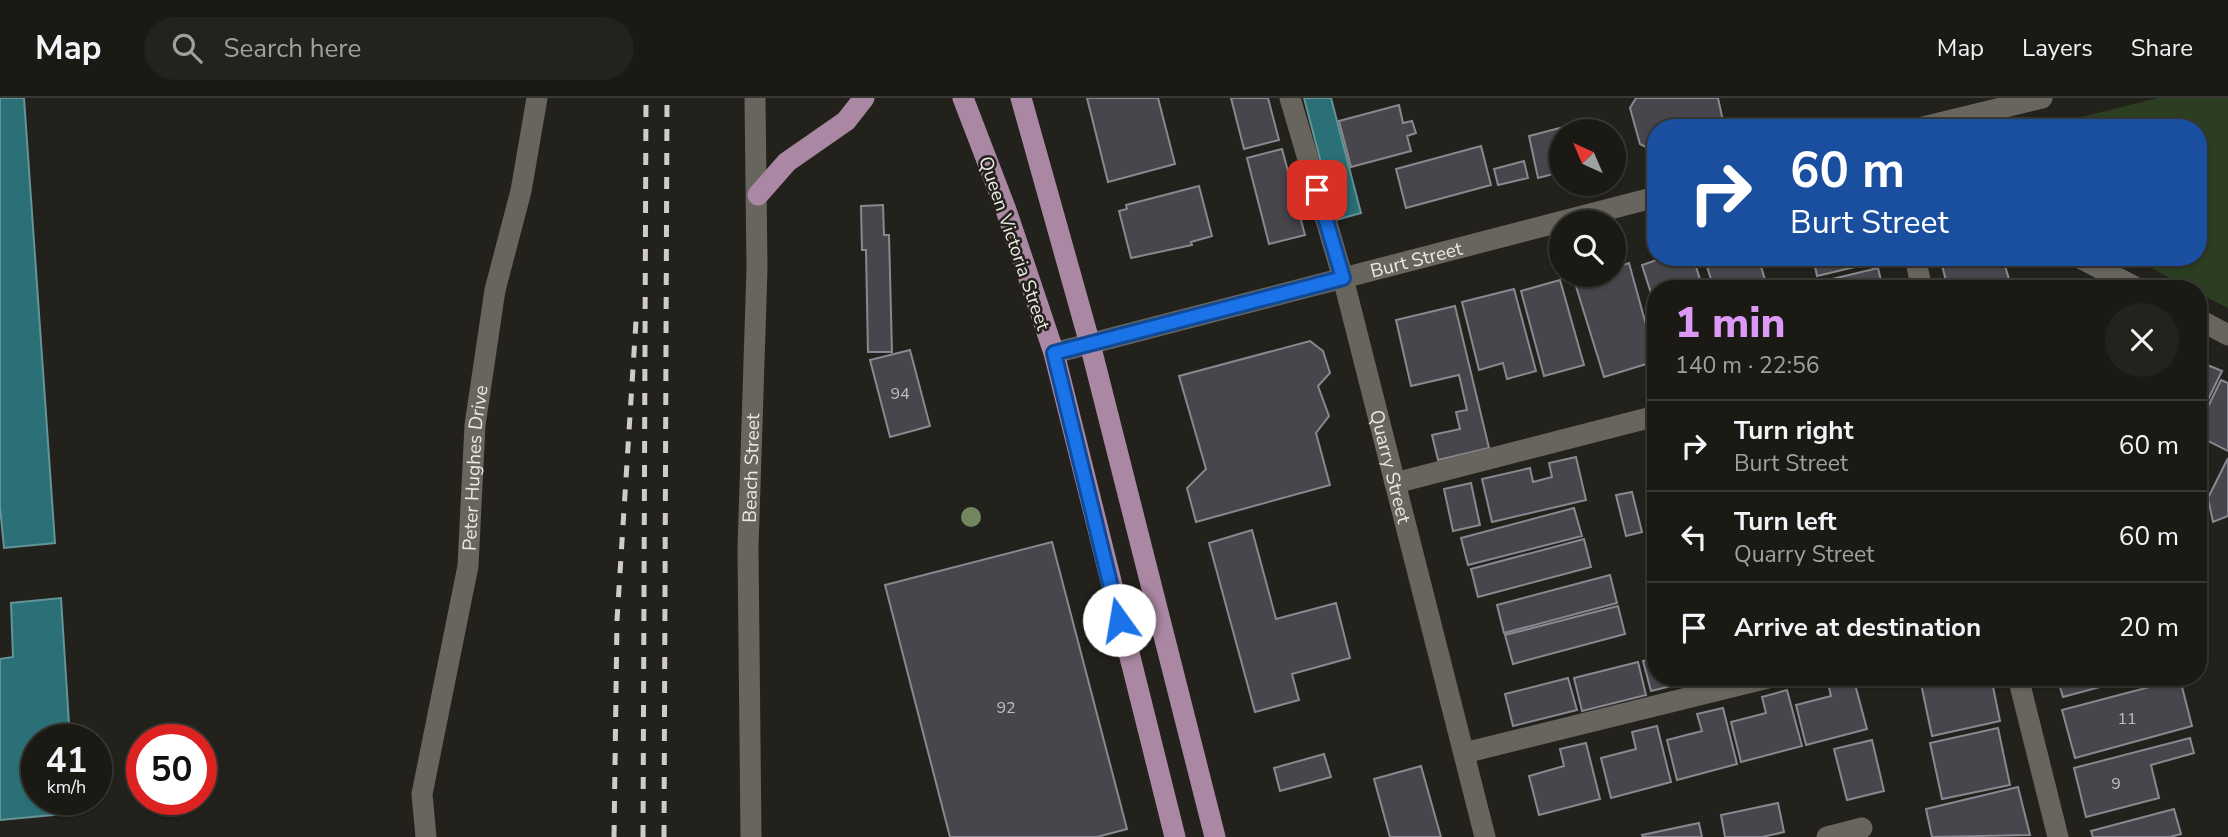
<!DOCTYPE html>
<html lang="en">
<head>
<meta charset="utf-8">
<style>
  :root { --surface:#1a1914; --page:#23221d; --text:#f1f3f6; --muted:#9fa0a0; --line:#383834; --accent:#dc99f5 }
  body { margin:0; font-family:"Nunito Sans",sans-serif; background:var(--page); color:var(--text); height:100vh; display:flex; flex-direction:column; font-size:26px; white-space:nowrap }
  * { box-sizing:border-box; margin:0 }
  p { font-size:23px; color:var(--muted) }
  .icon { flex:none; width:38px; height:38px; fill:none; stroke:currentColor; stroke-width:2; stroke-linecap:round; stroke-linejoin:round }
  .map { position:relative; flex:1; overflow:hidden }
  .side { position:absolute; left:1647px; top:182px; width:560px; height:406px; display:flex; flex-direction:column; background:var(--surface); border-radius:28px; box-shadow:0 2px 5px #0004,0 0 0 2px var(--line) }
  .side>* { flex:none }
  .banner { position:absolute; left:1647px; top:21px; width:560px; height:147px; border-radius:28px; box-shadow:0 2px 5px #0004,0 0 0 2px var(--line); background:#1a4fa0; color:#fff; overflow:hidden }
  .needle { width:46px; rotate:316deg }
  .buttons { position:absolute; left:1549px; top:21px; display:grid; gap:14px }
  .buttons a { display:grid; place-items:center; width:77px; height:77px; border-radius:50%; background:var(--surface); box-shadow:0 2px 5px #0004,0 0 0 2px var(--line); font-size:35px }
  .speed { position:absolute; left:21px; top:626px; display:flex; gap:14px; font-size:35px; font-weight:700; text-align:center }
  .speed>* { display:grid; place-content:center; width:91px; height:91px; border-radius:50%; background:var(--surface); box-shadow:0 2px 5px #0004,0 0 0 2px var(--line); line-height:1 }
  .speed small { font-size:18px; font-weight:400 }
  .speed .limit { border:10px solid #d22; background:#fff; color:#111 }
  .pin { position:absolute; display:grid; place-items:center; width:60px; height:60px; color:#fff; margin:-30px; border-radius:14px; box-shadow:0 4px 10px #0006 }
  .me { position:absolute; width:77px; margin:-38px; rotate:347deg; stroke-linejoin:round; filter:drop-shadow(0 0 5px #0008) }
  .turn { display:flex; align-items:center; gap:24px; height:147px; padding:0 28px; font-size:32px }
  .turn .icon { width:91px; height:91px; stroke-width:2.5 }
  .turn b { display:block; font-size:49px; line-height:60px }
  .round { display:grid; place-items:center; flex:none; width:74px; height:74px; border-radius:37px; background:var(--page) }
  .summary { display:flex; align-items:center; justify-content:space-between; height:119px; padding:0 28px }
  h1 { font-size:42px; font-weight:800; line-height:52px; color:var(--accent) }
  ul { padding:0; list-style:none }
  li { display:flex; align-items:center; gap:21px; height:91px; padding:0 28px; border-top:2px solid var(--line) }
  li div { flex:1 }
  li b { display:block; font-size:26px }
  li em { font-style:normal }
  header { display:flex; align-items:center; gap:42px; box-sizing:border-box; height:98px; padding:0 35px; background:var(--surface); border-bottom:2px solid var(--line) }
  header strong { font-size:33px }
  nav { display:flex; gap:38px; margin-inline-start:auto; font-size:24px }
  .search { width:490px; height:63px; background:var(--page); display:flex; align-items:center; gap:18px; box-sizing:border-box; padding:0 24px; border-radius:38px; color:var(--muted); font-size:26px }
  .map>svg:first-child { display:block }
  .green { fill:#2b3e21 }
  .water { fill:#2a7076; stroke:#649497; stroke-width:2 }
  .building { fill:#47464d; stroke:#898890; stroke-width:2 }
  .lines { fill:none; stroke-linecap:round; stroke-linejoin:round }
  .minor { stroke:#67655d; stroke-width:21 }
  .major { stroke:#aa87a2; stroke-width:21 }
  .rail { stroke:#ceccc8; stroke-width:5; stroke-dasharray:12 12; stroke-linecap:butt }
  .tree { fill:#708760 }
  .route-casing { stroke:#114b97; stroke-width:18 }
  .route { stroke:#1a73e8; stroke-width:12 }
  .labels { text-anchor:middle; stroke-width:5; stroke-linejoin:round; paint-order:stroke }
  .number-label { font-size:16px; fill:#c2c0bf }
  .street-label { font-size:19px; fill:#ebe9e5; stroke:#23211b }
</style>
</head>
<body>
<header>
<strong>Map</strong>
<div class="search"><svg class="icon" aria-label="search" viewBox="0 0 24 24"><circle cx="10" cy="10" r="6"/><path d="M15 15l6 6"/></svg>Search here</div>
<nav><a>Map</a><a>Layers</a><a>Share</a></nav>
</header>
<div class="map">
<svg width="2228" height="739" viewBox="0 0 2228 739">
  <rect width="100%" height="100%" fill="#23211b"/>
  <path class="green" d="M2158 0H2228V210L2198 195V191H2189L2132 159H2198V30H2037Z"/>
  <path class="water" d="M0 0H24L55 445 4 450 0 409Z
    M1304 0H1331L1361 115 1336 122Z
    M61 500 70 642H37V702H73L74 715 0 722V561L13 559 11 505Z"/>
  <path class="building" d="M1087 0H1158L1175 66 1108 84Z
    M1231 0H1268L1279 42 1244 51Z
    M1636 0H1718L1723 23 1719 30H1656V51L1652 52 1640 46 1630 10Z
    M1399 7 1403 25 1412 23 1416 35 1407 38 1411 53 1351 69 1339 23Z
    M1594 21 1605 33H1561V74L1538 80 1529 38Z
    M1481 48 1491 87 1406 110 1396 71Z
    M1282 51 1305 137 1269 146 1247 60Z
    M1524 63 1528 80 1498 87 1494 71Z
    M1199 88 1212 138 1191 144 1192 147 1131 160 1119 113 1127 111 1126 107Z
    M883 107 884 137H889L892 254H868L866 152H862L861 108Z
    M1665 159H1693L1703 191H1656V211L1642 167Z
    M1704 159H1758L1768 191H1714Z
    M1813 159H1875L1876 164 1817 178Z
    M1940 159H1991L2005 168 2012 191H1948Z
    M1629 165 1656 263 1604 279 1574 182 1592 177H1614V170Z
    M1878 170 1883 191H1829L1828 182Z
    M1560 182 1584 267 1544 278 1521 193Z
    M1514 191 1536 273 1507 281 1503 265 1479 272 1462 204Z
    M1455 208 1489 350 1438 362 1432 337 1460 331 1456 314 1467 312 1459 277 1411 288 1396 222Z
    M1310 243 1323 253 1330 275 1318 288 1329 318 1316 335 1330 387 1196 424 1187 390 1206 371 1179 278Z
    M910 252 930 328 890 339 870 262Z
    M2198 263 2222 273 2205 308 2198 304Z
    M2221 282 2228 285V353L2198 338V329Z
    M1576 359 1586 402 1492 424 1482 381 1530 370 1533 384 1552 379 1549 365Z
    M2228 360V418L2213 424 2208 400Z
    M1471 385 1480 427 1453 433 1444 391Z
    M1632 394 1642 434 1626 438 1616 397Z
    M1574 410 1582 438 1468 467 1461 440Z
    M1252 432 1276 521 1336 505 1350 560 1292 576 1299 602 1255 614 1209 445Z
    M1584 441 1591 469 1478 499 1471 471Z
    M1052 444 1127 731 1097 739H950L885 487Z
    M1610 477 1617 505 1504 535 1497 507Z
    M1618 508 1625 536 1513 566 1505 537Z
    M1656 560V579H1686L1687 584 1651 593 1643 563Z
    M1638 564 1646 597 1582 613 1574 580Z
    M1836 579H1853L1867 631 1806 647 1796 607 1831 598 1827 581Z
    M1929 579H1991L2000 623 1932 638 1920 581Z
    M2057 579H2137L2063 599Z
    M1568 580 1577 612 1513 628 1505 596Z
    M2180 581 2192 628 2075 660 2062 612Z
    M1787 592 1802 648 1741 664 1731 624 1766 615 1762 599Z
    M1723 610 1737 666 1677 682 1667 642 1702 633 1697 616Z
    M1657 628 1671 684 1611 700 1601 660 1636 651 1632 634Z
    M1998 630 2010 687 1942 701 1930 645Z
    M2190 640 2194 655 2151 667 2159 700 2086 719 2074 670Z
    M1872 642 1884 693 1847 702 1834 651Z
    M1586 645 1600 701 1539 717 1529 678 1564 668 1560 651Z
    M1324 656 1331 679 1280 693 1274 670Z
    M1421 668 1441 739H1390L1374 681Z
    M2018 689 2030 737 1932 739 1926 711Z
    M1778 705 1784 734 1762 739H1725L1721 717Z
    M2174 711 2181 736 2170 739H2093L2091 733Z
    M1699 725 1702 739H1643L1642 737Z"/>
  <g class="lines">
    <g class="minor">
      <path id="s1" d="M1290 0 1343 180 1485 739"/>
      <path d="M1919 30 2042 0"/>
      <path d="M1915 159 1922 191"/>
      <path d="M2078 159 2139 191"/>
      <path d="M2198 221 2228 237"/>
      <path id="s2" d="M1054 255 1656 99"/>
      <path d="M1395 385 1656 318"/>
      <path d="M2018 579 2058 739"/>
      <path d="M1464 655 1772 579"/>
      <path id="s3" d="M426 739 422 696 468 468 475 327 495 192 521 93 537 0"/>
      <path id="s4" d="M751 739 748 450 757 171 755 0"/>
      <path d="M1827 739 1862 730"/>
    </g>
    <path class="major" d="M963 0 1006 112 1054 255 1175 739
      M1021 0 1090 246 1215 739
      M758 97 787 64 846 23 864 0"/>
    <path class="rail" d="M614 739 617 522 636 223
      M643 739 646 0
      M664 739 667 0"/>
  </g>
  <circle class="tree" cx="971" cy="419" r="10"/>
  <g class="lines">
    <defs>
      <path id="route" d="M1119 522 1054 255 1343 180 1317 92"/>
    </defs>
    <use href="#route" class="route-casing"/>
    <use href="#route" class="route"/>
  </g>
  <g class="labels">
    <g class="number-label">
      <text x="900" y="301">94</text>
      <text x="1006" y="615">92</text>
      <text x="2127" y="626">11</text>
      <text x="2116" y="691">9</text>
    </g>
    <g class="street-label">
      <text transform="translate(1015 145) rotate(71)" y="7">Queen Victoria Street</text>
      <text dy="7" stroke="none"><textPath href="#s2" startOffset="374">Burt Street</textPath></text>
      <text dy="7" stroke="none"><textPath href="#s3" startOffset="374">Peter Hughes Drive</textPath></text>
      <text dy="7" stroke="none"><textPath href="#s4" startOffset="369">Beach Street</textPath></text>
      <text dy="7" stroke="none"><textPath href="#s1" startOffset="382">Quarry Street</textPath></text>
    </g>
  </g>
</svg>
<div class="buttons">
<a><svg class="needle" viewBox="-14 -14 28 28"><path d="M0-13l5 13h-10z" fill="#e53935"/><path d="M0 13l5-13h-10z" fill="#9fa0a0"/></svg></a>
<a><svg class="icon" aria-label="search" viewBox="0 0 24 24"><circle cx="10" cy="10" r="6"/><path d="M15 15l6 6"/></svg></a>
</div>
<div class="speed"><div>41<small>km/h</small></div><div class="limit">50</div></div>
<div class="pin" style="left:1317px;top:92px;background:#d93025"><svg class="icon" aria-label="arrive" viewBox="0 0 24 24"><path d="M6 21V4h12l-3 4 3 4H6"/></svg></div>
<svg class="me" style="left:1119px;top:522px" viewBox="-20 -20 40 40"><circle r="19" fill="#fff"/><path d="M0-13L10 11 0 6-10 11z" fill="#1a73e8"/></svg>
<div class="banner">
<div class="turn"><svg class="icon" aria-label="right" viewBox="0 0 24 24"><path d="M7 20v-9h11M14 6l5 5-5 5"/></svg><div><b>60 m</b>Burt Street</div></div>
</div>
<section class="side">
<div class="summary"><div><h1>1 min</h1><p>140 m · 22:56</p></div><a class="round"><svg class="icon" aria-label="close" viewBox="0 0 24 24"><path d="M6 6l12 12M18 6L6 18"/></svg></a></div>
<ul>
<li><svg class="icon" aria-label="right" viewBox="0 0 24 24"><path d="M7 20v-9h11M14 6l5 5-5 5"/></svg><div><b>Turn right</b><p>Burt Street</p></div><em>60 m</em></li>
<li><svg class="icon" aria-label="left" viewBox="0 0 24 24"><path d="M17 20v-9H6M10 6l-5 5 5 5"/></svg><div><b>Turn left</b><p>Quarry Street</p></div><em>60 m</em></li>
<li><svg class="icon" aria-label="arrive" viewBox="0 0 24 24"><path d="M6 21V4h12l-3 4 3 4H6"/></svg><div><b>Arrive at destination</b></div><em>20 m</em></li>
</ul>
</section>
</div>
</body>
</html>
